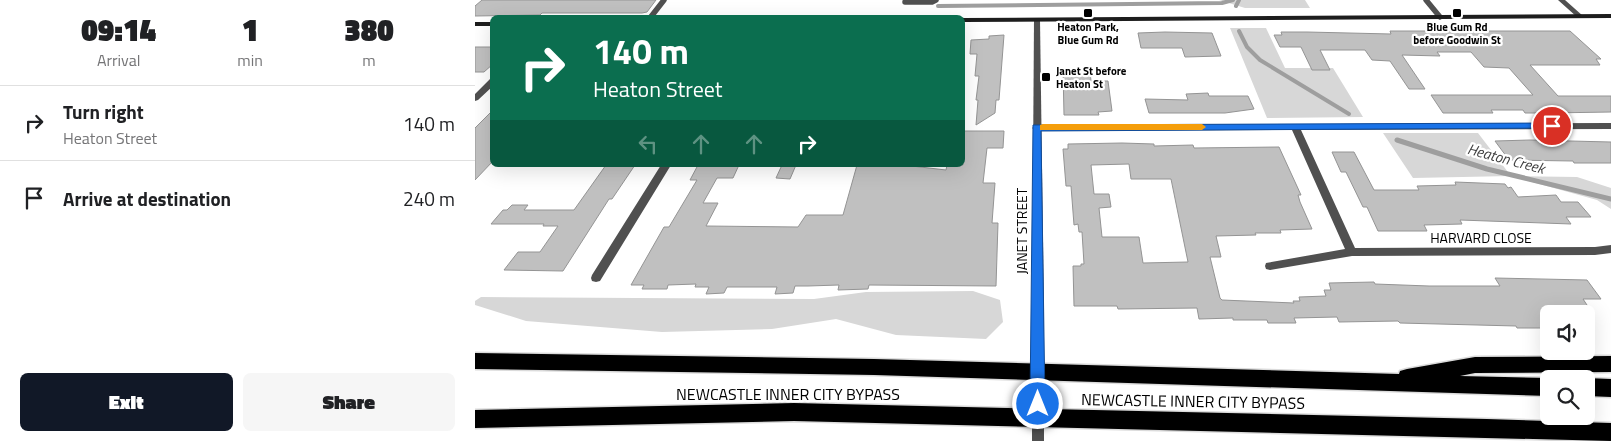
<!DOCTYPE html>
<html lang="en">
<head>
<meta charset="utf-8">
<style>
  :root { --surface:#fff; --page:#f6f6f6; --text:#202124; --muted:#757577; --line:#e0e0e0; --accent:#111827 }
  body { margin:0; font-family:"Titillium Web",sans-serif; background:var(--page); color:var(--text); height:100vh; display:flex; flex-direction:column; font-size:19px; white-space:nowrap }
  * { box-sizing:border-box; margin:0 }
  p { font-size:16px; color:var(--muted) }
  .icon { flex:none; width:28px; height:28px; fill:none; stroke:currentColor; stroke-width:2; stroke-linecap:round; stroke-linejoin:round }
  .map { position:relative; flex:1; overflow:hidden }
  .drawer { display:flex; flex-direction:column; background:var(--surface); width:475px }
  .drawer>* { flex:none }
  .hud { position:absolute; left:15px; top:15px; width:475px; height:152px; border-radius:8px; box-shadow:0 5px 20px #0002; background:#0b6e4f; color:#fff; overflow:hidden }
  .fabs { position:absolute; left:1065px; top:305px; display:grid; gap:10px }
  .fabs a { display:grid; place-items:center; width:55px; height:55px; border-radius:8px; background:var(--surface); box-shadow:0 5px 20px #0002; font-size:25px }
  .pin { position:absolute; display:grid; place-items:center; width:42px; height:42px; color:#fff; margin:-21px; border:2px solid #fff; border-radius:50%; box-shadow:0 1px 5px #0007 }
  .me { position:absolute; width:55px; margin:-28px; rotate:0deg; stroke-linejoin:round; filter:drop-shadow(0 0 4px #0008) }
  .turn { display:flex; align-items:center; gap:18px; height:105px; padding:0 20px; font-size:22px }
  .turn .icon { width:65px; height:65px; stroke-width:2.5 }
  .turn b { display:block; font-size:35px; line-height:42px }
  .lanes { display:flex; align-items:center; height:48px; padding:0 20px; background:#0003; justify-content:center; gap:25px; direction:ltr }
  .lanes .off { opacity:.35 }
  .eta { display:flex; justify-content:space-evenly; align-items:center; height:85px; text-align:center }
  .eta b { font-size:30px; font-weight:800; line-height:35px }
  .primary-button { display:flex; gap:10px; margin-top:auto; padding:10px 20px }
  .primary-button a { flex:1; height:58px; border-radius:8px; background:var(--accent); color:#fff; font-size:20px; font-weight:800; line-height:58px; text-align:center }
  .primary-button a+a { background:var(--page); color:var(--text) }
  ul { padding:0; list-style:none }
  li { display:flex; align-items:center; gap:15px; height:75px; padding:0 20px; border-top:1px solid var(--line) }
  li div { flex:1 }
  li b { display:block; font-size:19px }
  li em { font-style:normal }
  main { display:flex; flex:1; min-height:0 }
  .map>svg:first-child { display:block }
  .green { fill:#d7d7d7 }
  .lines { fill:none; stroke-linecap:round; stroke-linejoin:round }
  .stream-far1 { stroke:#9e9e9e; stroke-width:4 }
  .stream { stroke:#9e9e9e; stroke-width:5 }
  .building { fill:#c0c0c0; stroke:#949494; fill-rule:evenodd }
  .motorway-casing { stroke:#dbdbdb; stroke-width:3 }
  .service { stroke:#505050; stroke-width:5.5 }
  .minor { fill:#505050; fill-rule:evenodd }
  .tertiary { fill:#505050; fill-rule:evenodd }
  .secondary { fill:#1d1d1d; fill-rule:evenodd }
  .motorway { fill:#000; fill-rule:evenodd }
  .tertiary-bridge { stroke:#505050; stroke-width:12 }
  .route { fill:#1a73e8; stroke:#114b97 }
  .slow { fill:#f59e0b }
  .poi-dot { fill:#000; stroke:#fff; stroke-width:2 }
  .labels { text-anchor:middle; stroke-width:4.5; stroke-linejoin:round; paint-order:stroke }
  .far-poi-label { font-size:11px; font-weight:bold; fill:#000; stroke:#fff }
  .street-label { font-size:14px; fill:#000; stroke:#fff }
  .water-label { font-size:15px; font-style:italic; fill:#3f3f3f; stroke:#fff }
  .near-street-label { font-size:16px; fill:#000; stroke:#fff }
</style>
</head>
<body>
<main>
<section class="drawer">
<div class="eta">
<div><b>09:14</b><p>Arrival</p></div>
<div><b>1</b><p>min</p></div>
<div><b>380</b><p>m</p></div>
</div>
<ul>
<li><svg class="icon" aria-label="right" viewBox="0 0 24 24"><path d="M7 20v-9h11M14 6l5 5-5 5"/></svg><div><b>Turn right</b><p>Heaton Street</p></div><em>140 m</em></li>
<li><svg class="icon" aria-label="arrive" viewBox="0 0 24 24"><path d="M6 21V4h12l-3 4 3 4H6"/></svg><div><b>Arrive at destination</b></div><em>240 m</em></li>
</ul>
<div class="primary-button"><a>Exit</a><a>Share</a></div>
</section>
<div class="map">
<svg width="1136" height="441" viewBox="0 0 1136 441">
  <rect width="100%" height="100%" fill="#fff"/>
  <path class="green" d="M744 0H830L835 8H770Z
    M755 28H791L810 68H858L888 117 792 118Z
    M908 133H1003L1036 176 1102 177 1136 188V209L1122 200 1036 176 938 178Z
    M498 291 525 300 528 322 511 339 421 335 361 319 297 329 187 332 51 321 0 305V301L6 297 339 299 391 292Z"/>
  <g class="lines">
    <path class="stream-far1" d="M463 6 747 3 758 0
      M761 6 764 0
      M764 31 772 47 785 60 874 114"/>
    <path class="stream" d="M922 140 1012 169 1136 199"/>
  </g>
  <path class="building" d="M7 0H181L172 12 167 13H67L65 15 0 16V6Z
    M915 31H1095L1126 59H1121L1125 65H1055L1083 96H1136V112L1074 113H1050L1048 110H1016L1018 113H968L956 95H1058L1034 68 1009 67 996 52H962L965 56 927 55 950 89H934L915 61 897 60 890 50H845L855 70H837L826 47H805L799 35H807L806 32H832L916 34Z
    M690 32 737 33 746 56 710 57 707 48H666L663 33Z
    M529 35 524 100H521L520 113 501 125 503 100H501L504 76H500L502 54H495L496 40 514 39V36Z
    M0 47H18V64L9 72H0Z
    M588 71H615L616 81H633L637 111 623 112 624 115H589Z
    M733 93 734 96H773L779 109 750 113H674L670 99 713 100 711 94Z
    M18 110V161L0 180V128Z
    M488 131H529L528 148H512L508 183H520L517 223H523L521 286 394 285 393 289 363 290 364 285 333 286H320L318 293 300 294 302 287H252L249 293 231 294 234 287H220L221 284 193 285 192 289H167L169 285H156L189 227H194L222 180H215L223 165H264L258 178H242L228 203H243L231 226 323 227 331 215H368L382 165H428L471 170 472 165H488Z
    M1055 140 1136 142V163H1099L1098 161 1034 160 1020 141Z
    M647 143 679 144V146L718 145 719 148 804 147 826 195H823L825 202 837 229 805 230 806 233H780L781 235 741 236 746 257H735L745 298 747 300 819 303 818 301H825L824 297 851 296 849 290H856L854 283 899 282 900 284 954 286H1025L1020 278 1112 280 1126 299H1108L1118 314H1074V328H1042L1041 326 925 323 923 321 864 322 862 317 819 318 821 323H793L792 320H758V318L724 319 722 308 643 309 642 306H599L598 266H606V264H609L607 232H604L603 224 599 225 596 186H591L588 149H593V144ZM654 164 656 179H696L713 262 668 263 664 237H627L624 208 636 207 634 194H619L616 165Z
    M857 152H879L899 190H944L942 186 981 185 980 182 1030 184 1033 188 1036 187 1043 197 1081 195 1086 202H1103L1116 217H1091L1096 224 985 220 987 224 949 225 952 231H903L892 207H888L871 172H866Z
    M131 165H160L137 199H134L88 271 29 270 43 252H65L83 226H68L69 224H16L28 210H32L37 205H53L49 210H99Z
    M307 165H321L315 179 301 178Z"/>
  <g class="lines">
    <defs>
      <path id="motorway" d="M0 353 399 359 924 374 925 371 932 369 1000 357 1136 356V372L1000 373 985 376 1074 378V396L399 375 0 369Z
        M1111 378 1136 379V397L1111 396Z
        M319 403 1012 419 1136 423V441L319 421 0 428V410Z"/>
    </defs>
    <use href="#motorway" class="motorway-casing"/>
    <path class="service" d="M951 0 965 17
      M430 2H457L461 0
      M175 18 189 0"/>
    <path class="minor" d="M1083 0H1090L1108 16 1102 17Z
      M15 79H18V86L3 100 0 101V94Z
      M1136 123V129L826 130 880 248 1120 247 1136 245V253L1120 255 877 256 795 270 791 269 790 266 791 263 870 249 817 130 561 131 557 128 561 125Z
      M186 165H196L125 281 121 282 117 281 116 278 117 275Z"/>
    <path class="tertiary" d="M559 19 565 20 569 312 567 315 563 317 559 315 557 312Z"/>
    <path class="secondary" d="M1136 14V18L488 22V18Z
      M0 22H18V26H0Z"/>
    <use href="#motorway" class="motorway"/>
    <path class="tertiary-bridge" d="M563 312V441"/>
  </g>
  <path class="route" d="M1077 123 1080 124V128L566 131 570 404 568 409 563 411 558 409 555 404 558 125Z"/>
  <path class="slow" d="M568 124H727L731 127 727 130H565V125Z"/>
  <g class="poi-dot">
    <rect x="608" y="8" width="10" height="10" rx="2.5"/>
    <rect x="977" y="8" width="10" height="10" rx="2.5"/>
    <rect x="566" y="72" width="10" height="10" rx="2.5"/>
  </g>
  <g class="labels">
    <g class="far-poi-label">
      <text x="613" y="31">Heaton Park,<tspan x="613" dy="13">Blue Gum Rd</tspan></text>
      <text x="982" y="31">Blue Gum Rd<tspan x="982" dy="13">before Goodwin St</tspan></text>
      <text x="581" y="75" text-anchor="start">Janet St before<tspan x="581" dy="13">Heaton St</tspan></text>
    </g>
    <g class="street-label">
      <text transform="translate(547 231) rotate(-90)" y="5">JANET STREET</text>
      <text x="1006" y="243">HARVARD CLOSE</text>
    </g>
    <g class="water-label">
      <text transform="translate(1031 159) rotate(15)" y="5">Heaton Creek</text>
    </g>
    <g class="near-street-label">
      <text x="313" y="400">NEWCASTLE INNER CITY BYPASS</text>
      <text transform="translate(718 401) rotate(1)" y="6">NEWCASTLE INNER CITY BYPASS</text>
    </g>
  </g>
</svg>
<div class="fabs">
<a><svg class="icon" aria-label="sound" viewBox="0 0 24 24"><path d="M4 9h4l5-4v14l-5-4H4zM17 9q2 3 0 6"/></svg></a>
<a><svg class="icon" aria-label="search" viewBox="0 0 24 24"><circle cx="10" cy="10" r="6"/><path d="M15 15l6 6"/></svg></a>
</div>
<div class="pin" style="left:1077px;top:126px;background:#d93025"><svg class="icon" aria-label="arrive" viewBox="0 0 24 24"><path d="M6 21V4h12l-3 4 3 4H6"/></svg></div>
<svg class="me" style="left:563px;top:404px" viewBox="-20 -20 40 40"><circle r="17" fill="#1a73e8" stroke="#fff" stroke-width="3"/><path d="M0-11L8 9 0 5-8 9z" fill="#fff"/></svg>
<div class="hud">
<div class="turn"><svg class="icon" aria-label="right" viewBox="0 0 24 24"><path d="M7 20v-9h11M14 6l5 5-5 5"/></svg><div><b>140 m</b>Heaton Street</div></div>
<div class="lanes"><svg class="icon off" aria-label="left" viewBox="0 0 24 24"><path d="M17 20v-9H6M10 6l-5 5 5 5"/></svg><svg class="icon off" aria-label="ahead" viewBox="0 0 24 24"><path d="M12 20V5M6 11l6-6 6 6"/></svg><svg class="icon off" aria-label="ahead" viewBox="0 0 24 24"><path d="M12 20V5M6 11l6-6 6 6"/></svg><svg class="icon" aria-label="right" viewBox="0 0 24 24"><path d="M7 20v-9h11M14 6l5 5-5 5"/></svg></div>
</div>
</div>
</main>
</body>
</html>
